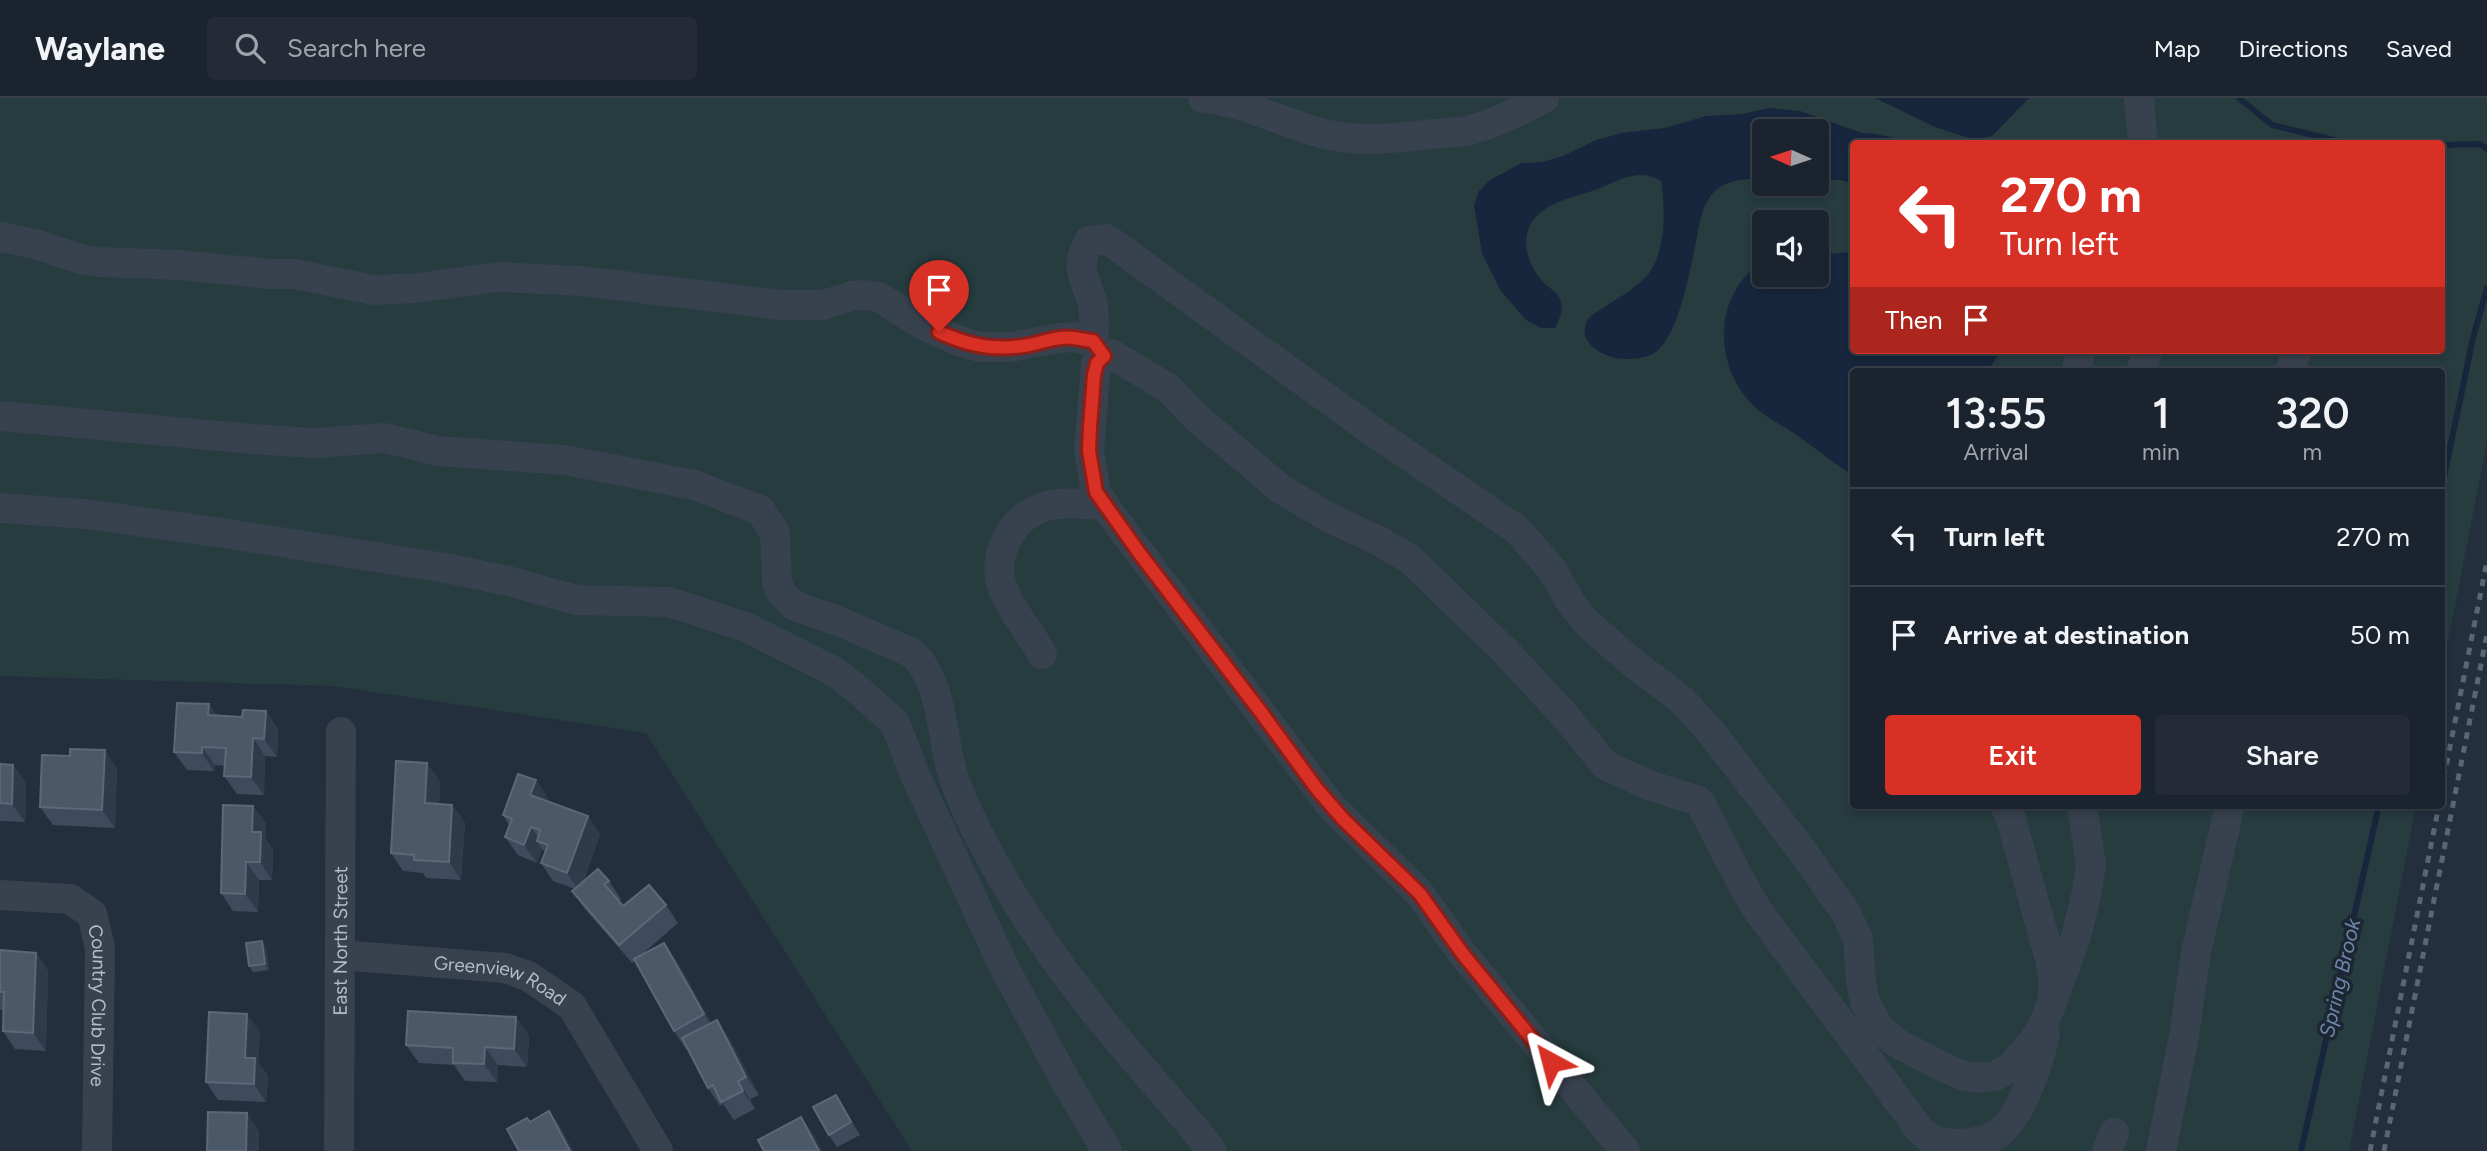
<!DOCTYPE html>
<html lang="en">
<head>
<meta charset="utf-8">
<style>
  :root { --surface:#1b232e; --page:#242b36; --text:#f1f3f6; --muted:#a0a4aa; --line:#39404a; --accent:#d93025 }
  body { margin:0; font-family:Figtree,sans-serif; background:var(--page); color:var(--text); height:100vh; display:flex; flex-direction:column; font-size:26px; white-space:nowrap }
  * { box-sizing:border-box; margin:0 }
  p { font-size:23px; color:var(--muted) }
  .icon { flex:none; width:38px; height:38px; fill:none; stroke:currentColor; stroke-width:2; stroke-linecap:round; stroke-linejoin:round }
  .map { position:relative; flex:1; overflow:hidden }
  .panel { position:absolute; left:1850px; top:270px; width:595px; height:441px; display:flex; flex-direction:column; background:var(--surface); border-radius:7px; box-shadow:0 4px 10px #0003,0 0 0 2px var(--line) }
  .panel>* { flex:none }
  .guide { position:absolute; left:1850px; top:42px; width:595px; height:214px; border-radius:7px; box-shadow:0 4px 10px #0003,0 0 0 2px var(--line); background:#d93025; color:#fff; overflow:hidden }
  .needle { width:46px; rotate:273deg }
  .tools { position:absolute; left:1752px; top:21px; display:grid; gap:14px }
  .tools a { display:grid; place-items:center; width:77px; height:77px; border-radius:7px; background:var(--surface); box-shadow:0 4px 10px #0003,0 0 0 2px var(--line); font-size:35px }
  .pin { position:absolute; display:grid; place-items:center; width:60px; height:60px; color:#fff; margin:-72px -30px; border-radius:50% 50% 50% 0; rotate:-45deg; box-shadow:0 0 7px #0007 }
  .pin .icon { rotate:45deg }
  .me { position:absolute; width:77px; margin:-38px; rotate:322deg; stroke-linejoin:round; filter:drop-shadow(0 0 5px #0008) }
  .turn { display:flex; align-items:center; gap:24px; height:147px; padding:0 35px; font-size:32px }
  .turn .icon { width:91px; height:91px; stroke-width:2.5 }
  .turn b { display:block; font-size:49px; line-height:60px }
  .then { display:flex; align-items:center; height:66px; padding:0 35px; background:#0003; gap:14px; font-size:26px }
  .eta { display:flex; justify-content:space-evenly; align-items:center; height:119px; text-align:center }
  .eta b { font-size:42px; font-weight:600; line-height:49px }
  .action { display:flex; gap:14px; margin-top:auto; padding:14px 35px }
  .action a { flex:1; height:80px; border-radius:7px; background:var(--accent); color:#fff; font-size:28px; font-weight:600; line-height:80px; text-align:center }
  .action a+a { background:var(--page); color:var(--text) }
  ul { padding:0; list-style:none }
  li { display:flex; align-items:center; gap:21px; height:98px; padding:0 35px; border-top:2px solid var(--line) }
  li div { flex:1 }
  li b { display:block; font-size:26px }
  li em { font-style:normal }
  header { display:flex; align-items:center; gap:42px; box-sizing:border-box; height:98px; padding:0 35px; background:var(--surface); border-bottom:2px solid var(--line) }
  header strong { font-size:33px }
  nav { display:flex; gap:38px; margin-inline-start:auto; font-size:24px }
  .search { width:490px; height:63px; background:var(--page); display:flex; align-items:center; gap:18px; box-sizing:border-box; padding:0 24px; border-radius:7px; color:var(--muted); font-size:26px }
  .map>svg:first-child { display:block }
  .green { fill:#263c3f; fill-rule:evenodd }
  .water { fill:#17263c }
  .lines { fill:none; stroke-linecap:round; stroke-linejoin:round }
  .stream { stroke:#17263c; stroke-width:6 }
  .minor { stroke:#38414e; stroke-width:30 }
  .rail { stroke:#5a6575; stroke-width:5; stroke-dasharray:7 7; stroke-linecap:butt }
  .wall { fill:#3f4b5c }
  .shaded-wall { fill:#2f3b4b }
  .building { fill:#4b5868; stroke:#5c6777; stroke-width:2 }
  .route-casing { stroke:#8d1f18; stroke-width:18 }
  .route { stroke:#d93025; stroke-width:12 }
  .labels { text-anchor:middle; stroke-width:7; stroke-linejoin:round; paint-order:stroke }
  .street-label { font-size:19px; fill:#b4bcc9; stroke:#1d2633 }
  .water-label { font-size:21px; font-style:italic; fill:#6d86a8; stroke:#1d2633 }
</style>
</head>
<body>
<header>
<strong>Waylane</strong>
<div class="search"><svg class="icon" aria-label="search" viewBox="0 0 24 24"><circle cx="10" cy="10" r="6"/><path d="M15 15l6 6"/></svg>Search here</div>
<nav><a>Map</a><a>Directions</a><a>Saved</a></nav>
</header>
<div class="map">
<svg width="2487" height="1053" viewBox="0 0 2487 1053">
  <rect width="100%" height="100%" fill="#242f3e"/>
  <path class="green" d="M0 0H2487V344L2441 579V273H1853V707H2416L2349 1053H912L646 635 335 588 0 578ZM1764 33H1816V86H1764ZM1853 46H2441V252H1853ZM1764 124H1816V177H1764Z"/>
  <path class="water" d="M1875 0H2029L1992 38 1975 42 1935 29Z
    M1769 10 1800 13 1862 35 1876 36 1915 45 1853 46V85L1840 82H1817L1816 33H1764V80C1747 81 1727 81 1714 94 1700 108 1699 131 1695 149 1689 177 1679 234 1657 253 1648 261 1627 262 1616 260 1604 257 1592 252 1586 240 1583 233 1585 226 1589 220 1593 215 1601 212 1606 208 1622 198 1646 184 1654 167 1666 142 1665 108 1661 83 1642 71 1624 79 1605 88 1585 97 1559 100 1541 114 1517 133 1525 165 1544 185 1549 190 1556 193 1559 199 1565 211 1560 219 1555 230H1541L1526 222 1501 193 1482 156 1474 107 1479 93 1490 82 1522 65 1543 64 1563 58 1596 42 1622 35 1665 30 1706 18 1742 16Z
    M1853 154V252H2001L1988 273H1853V378C1834 365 1816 351 1797 337 1781 326 1762 318 1749 303 1712 261 1715 193 1764 163V177H1816L1817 157Z"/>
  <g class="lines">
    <path class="stream" d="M2239 0 2272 27 2351 46
      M2441 47 2480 46 2487 51
      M2441 393 2473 240 2487 190
      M2301 1053 2379 707"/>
    <g class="minor">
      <path d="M1203 0C1244 3 1282 25 1321 35 1357 45 1396 40 1433 36 1445 35 1458 35 1470 32 1496 25 1521 13 1544 0"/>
      <path d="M2139 0 2143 46"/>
      <path d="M0 139 35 146 80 161 99 164 180 167 270 176H295L373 192 417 190 498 179 581 183 782 207H823L852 198 865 197 879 199 923 227 959 243 980 249H1011L1060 240 1074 239 1093 243C1094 231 1095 220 1093 208 1087 181 1073 172 1089 143L1107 141 1368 330 1516 431 1530 446 1552 472 1571 505 1587 525 1633 565 1683 603 1711 634 1803 754 1846 815 1858 841 1861 884 1865 904 1878 929 1897 945 1947 971 1964 978 1980 980 1995 978 2010 970 2031 946 2043 928 2076 839 2086 798 2091 767 2082 707"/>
      <path d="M2076 273 2081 252"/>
      <path d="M2141 273 2148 252"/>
      <path d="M2290 273 2297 252"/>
      <path d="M0 318 252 341 313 345 385 340 438 353 565 362 694 387 760 412 775 435 777 485 782 496 795 508 838 523 912 555C946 586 940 648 957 689 991 774 1054 865 1113 936 1145 975 1181 1013 1212 1053"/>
      <path d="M0 410 85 416 223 435 451 471 508 483 576 502 669 504 746 529 835 574 857 591 895 625 915 677 1004 869 1065 982 1107 1053"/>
      <path d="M1042 556C1029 532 1009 511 1001 485 997 472 1000 455 1006 443 1028 399 1063 405 1105 407"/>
      <path d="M2005 707 2011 721 2050 861 2054 886 2053 894"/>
      <path id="s1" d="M0 797 70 801 92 816 100 850 97 1053"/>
      <path id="s2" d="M340 857 505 870 528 878 572 908 658 1053"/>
      <path id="s3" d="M339 1053 341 634"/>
      <path d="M1625 1053 1462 855 1420 796 1331 708 1109 414 1096 394 1089 353 1096 265 1104 258 1111 256 1168 290 1197 320 1281 391 1326 418 1379 443 1410 461 1507 555 1567 620 1605 667 1651 688 1699 703C1719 739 1735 775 1756 810L1920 1032C1935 1046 1939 1045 1959 1046 1969 1046 1987 1043 1996 1037 2020 1023 2040 962 2045 936"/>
      <path d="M2107 1053 2114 1035"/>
      <path d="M2161 1053 2184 938 2196 854 2230 707"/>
    </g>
    <path class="rail" d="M2441 694 2487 463
      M2370 1053 2439 707
      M2384 1053 2487 536"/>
  </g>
  <path class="wall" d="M209 606 217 618 242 619 266 613 278 631 277 659 265 658 264 697 237 696 224 678 225 668 215 667 214 673 187 672 174 654Z
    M0 666 13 667 26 685 25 724 0 723Z
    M117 670 115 730 53 727 40 709Z
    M536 682 548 700 547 703 600 736 583 784 609 783 621 801 619 803 623 808 666 807 678 825 640 858 677 863 711 925 729 940 759 997 750 1001 755 1011 734 1022 723 1006 720 1008 708 990 687 951H686L674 933 635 863 632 865 585 811 572 793 575 791 553 783 541 765 545 754 542 751 537 765 518 757 505 739 509 727 503 717Z
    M440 683 439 706 452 707 465 725 461 782 426 780 423 775 403 773 391 755Z
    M253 708 266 726 265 740 273 752 272 782H259L258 814 233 813 221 795Z
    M266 849 269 872 253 874 249 868Z
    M0 852 36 855 48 873 46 953 15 951 3 933V912H0Z
    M260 934 258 964 268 978 266 1004 218 1002 206 984Z
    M529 937 527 969 498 967 497 984 465 983 454 967 419 965 406 947Z
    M844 1009 860 1037 837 1049 829 1037Z"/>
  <path class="shaded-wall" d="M209 606 222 624 208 617Z
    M266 613 278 631 277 659 264 641Z
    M253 640 265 658 264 697 251 679Z
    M202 649 215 667 214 673 202 655Z
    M105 652 117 670 115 730 102 712Z
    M427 665 440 683 438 723 425 705Z
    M13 667 26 685 25 724 12 706Z
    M536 682 548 700 543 715 530 697Z
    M452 707 465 725 461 782 449 764Z
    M253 708 266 726 265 740 273 752 272 782 260 764 252 734Z
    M588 718 600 736 579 793 567 775Z
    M531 729 542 745 537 743 542 751 537 765 524 747Z
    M246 764 259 782 258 814 245 796Z
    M262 843 266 849 269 872 265 866Z
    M664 845 677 863 716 934 704 916Z
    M36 855 48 873 46 953 33 935Z
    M247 916 260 934 258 964 268 978 266 1004 254 986 245 960Z
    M516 919 529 937 527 969 514 951Z
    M717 922 729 940 759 997 746 979Z
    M485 949 498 967 497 984 484 966Z
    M738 983 750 1001 755 1011 743 993Z
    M836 997 844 1009 860 1037 851 1024Z
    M549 1013 562 1031 573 1053H570Z
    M247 1015 259 1033V1053H246Z
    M801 1019 814 1037 822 1053H819Z"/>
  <path class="building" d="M177 605 209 606 208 617 242 619 243 612 266 613 264 641 253 640 251 679 224 678 226 650 202 649V655L174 654Z
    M70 651 105 652 102 712 40 709 42 657 70 658Z
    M396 663 427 665 425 705 452 707 449 764 414 762V757L391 755Z
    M0 666 13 667 12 706 0 705Z
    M518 676 536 682 530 697 588 718 567 775 541 765 548 747 537 743 540 732 531 729 524 747 505 739 512 721 503 717Z
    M223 707 253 708 252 734H261L260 764H246L245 796 221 795Z
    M598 771 609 783 604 786 623 808 649 787 666 807 619 847 572 793Z
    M262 843 265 866 249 868 246 845Z
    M664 845 704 916 674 933 634 861Z
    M0 852 36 855 33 935 3 933 4 894H0Z
    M408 913 516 919 514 951 485 949 484 966 453 965V950L406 947Z
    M209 914 247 916 245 960H255L254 986 206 984Z
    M717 922 746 979 738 983 743 993 721 1004 713 987 708 990 682 940Z
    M836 997 851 1024 829 1037 813 1009Z
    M549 1013 570 1053H519L507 1031 527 1020 530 1024Z
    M208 1014 247 1015 246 1053H207Z
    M801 1019 819 1053H764L758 1042Z"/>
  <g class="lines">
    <defs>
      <path id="route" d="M939 234C969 248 996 253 1029 247 1039 245 1050 241 1061 240 1072 238 1082 242 1093 243L1104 258 1097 265 1094 277 1090 329 1089 353 1096 394 1140 456 1263 617 1317 691 1343 721 1420 796 1462 855 1551 964"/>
    </defs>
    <use href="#route" class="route-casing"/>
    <use href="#route" class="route"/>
  </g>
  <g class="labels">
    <g class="street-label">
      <text dy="7" stroke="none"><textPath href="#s3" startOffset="210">East North Street</textPath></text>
      <text dy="7" stroke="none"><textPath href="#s2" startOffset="164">Greenview Road</textPath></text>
      <text dy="7" stroke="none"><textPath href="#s1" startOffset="189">Country Club Drive</textPath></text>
    </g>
    <g class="water-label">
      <text transform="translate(2340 880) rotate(-77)" y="7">Spring Brook</text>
    </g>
  </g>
</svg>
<div class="tools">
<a><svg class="needle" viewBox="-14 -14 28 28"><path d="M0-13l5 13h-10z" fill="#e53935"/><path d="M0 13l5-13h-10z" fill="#a0a4aa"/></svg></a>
<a><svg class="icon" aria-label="sound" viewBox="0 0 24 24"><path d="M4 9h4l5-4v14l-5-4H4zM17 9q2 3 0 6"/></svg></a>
</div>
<div class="pin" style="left:939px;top:234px;background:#d93025"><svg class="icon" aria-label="arrive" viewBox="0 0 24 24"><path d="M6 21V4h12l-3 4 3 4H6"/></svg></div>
<svg class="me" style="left:1551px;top:964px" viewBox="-20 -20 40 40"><path d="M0-17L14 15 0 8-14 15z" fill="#d93025" stroke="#fff" stroke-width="4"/></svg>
<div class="guide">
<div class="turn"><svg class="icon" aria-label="left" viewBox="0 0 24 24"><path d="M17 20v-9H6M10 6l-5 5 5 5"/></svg><div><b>270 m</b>Turn left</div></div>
<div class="then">Then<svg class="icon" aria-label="arrive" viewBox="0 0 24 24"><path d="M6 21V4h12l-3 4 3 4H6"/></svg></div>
</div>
<section class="panel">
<div class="eta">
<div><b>13:55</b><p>Arrival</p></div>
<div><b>1</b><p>min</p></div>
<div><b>320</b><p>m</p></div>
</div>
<ul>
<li><svg class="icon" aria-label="left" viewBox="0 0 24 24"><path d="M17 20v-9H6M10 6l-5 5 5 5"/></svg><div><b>Turn left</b></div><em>270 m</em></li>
<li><svg class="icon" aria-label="arrive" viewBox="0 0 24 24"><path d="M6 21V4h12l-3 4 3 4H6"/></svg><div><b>Arrive at destination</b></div><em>50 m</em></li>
</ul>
<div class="action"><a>Exit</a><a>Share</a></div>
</section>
</div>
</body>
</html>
